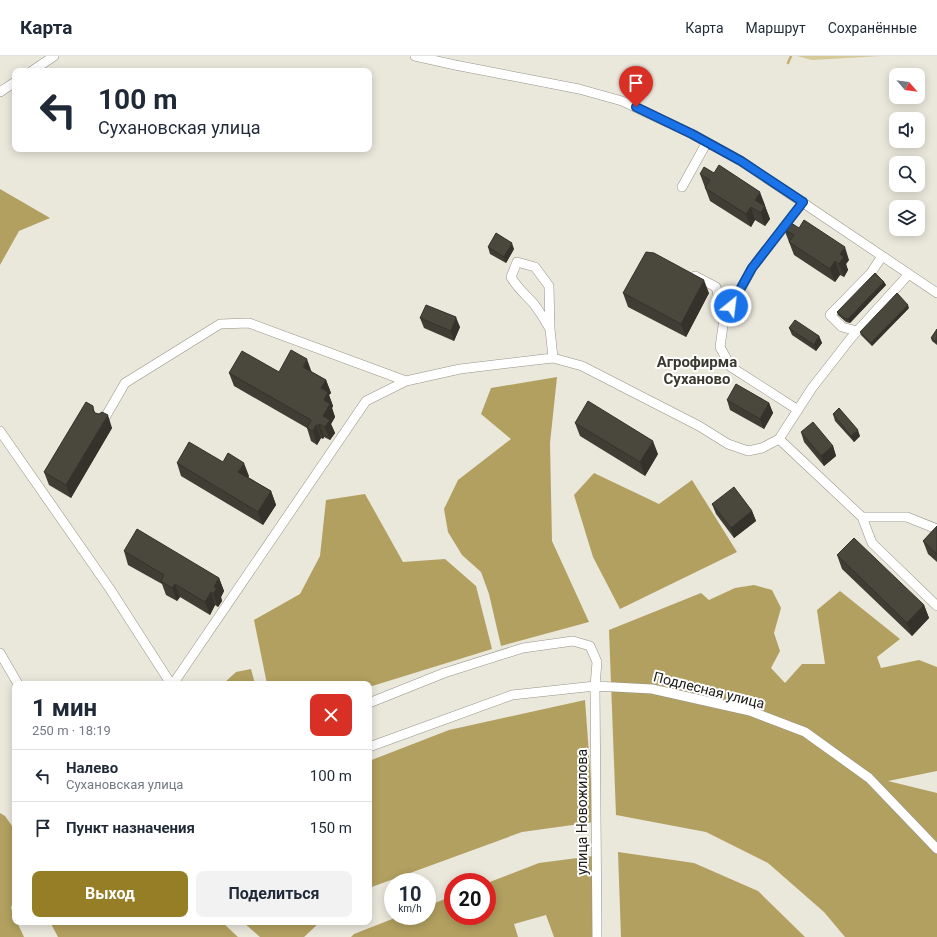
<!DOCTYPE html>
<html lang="ru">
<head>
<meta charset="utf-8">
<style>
  :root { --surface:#fff; --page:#f2f2f3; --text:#1f2937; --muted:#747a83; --line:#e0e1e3; --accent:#957e26 }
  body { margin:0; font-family:Roboto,sans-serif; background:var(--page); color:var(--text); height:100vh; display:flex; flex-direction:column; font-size:15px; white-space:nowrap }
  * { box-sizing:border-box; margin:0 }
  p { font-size:13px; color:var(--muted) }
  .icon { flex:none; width:22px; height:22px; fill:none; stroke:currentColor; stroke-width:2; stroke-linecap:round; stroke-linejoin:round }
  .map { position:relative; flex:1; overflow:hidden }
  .side { position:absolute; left:12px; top:625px; width:360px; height:244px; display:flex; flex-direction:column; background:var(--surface); border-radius:8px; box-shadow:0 2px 10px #0003 }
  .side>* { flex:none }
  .top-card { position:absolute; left:12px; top:12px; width:360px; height:84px; border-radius:8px; box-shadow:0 2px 10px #0003; background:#fff; color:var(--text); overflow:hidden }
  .needle { width:26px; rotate:118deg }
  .fabs { position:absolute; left:889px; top:12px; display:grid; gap:8px }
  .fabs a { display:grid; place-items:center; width:36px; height:36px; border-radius:8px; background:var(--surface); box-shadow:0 2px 10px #0003; font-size:20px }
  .speed { position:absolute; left:384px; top:817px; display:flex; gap:8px; font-size:20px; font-weight:700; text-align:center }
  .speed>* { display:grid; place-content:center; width:52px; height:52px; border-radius:50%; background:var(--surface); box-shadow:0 2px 10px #0003; line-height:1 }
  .speed small { font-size:10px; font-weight:400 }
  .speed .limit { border:6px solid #d22; background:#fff; color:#111 }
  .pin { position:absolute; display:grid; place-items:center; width:34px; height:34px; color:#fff; margin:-41px -17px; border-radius:50% 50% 50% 0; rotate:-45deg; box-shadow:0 0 4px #0007 }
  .pin .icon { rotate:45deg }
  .me { position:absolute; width:44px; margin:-22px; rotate:29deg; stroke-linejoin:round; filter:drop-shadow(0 0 3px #0008) }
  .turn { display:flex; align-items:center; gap:14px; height:84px; padding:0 20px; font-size:18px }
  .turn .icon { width:52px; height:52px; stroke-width:2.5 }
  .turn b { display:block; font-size:28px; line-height:34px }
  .round { display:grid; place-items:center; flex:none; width:42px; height:42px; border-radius:8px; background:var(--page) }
  .overview { display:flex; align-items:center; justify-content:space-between; height:68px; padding:0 20px }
  h1 { font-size:24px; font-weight:700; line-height:30px }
  .action { display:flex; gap:8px; margin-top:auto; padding:8px 20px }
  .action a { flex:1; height:46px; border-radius:8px; background:var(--accent); color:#fff; font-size:16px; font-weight:700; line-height:46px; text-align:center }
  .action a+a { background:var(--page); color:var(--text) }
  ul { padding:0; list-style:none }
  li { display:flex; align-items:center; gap:12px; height:52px; padding:0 20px; border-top:1px solid var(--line) }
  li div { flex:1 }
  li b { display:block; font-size:15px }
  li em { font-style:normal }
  header { display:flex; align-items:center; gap:24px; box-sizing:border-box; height:56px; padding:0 20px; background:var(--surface); border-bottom:1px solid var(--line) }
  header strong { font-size:19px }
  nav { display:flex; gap:22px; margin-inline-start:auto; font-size:14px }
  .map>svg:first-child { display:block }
  .green { fill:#d6c998 }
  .forest { fill:#b2a060 }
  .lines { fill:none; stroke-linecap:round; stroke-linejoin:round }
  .stream { stroke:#c3b171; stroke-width:2.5 }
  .minor-casing { stroke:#969388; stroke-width:10 }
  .minor { stroke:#fff; stroke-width:9 }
  .wall { fill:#403d34 }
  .shaded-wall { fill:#34322b }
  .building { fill:#4a473d; stroke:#34322b }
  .route-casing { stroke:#114b97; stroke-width:10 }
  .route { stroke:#1a73e8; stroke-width:7 }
  .labels { text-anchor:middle; stroke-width:4; stroke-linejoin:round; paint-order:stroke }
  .street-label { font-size:14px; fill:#1b1a15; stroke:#fff }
  .neighbourhood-label { font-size:15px; font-weight:bold; fill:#3c3a30; stroke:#fff }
</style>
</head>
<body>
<header>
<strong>Карта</strong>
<nav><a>Карта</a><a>Маршрут</a><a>Сохранённые</a></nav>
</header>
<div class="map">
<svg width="937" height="881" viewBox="0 0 937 881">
  <rect width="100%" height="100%" fill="#eae7db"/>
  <path class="green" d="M797 0H881L812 4Z"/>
  <path class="forest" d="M0 133 50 162 19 175 0 209Z
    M557 321 550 387 552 485 589 566 501 590 489 538 481 516 462 499 448 476 444 453 458 424 511 383 481 358 491 332Z
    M594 417 659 448 692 424 737 496 620 553 593 501 574 439Z
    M365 438 403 506 445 503 476 530 492 593 369 631V628H267L254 564 300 538 320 500 326 444Z
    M754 529 772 534 781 552 774 577 780 595 771 612 785 627 802 608H825L817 554 840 535 900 583 877 601 881 612 919 604 937 611V715L888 725 937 737V881H845L824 856 768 807 706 776 616 759 609 574 701 537 709 544 735 532Z
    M251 613 255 628H223L236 616Z
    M585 644 594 766 522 776 369 832V705L449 674Z
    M0 757 5 760 15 774V839L11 852 15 861V866H17L24 881H0Z
    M618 796 694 807 758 835 805 881H621Z
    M593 800 599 881H554L546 859 514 868 518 881H351L354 878 400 860H427V850L453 840V860H487V827L539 807Z
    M50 866H222L238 881H58Z
    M243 866H320L304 881H260Z"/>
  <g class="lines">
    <path class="stream" d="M788 7 791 0"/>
    <defs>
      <path id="minor" d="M415 0 455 9 579 33 622 45 692 78 741 105 937 237
        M32 15 54 0
        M0 36 15 26
        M682 131 707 86
        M695 220 716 231 724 263
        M550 273C545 264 540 256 534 248 526 239 517 232 511 221L517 206 535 211 549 230 550 273 553 302
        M857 275 842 271 830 259 871 217 882 200
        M798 354 731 311 720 291 724 263 752 212 803 146
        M103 365 125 327 220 268 249 267 406 325
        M0 375 110 533 171 628
        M779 383 862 461 872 487 937 550
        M862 461H907L937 473
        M0 597 18 628
        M173 628 366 345 406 325 460 313 553 302 582 310 699 370 728 388 748 395 762 392 779 383 812 332 851 282 908 219
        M369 647 444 617 523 592 573 585 590 590 597 606 595 630 597 881
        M369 691 512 639 595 630 652 633 750 655 805 676 869 722 937 793"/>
    </defs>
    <use href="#minor" class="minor-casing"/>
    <use href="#minor" class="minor"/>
  </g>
  <path class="wall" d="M700 118 765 149V150L770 163 765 170 755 164 751 171 710 145Z
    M784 173 849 204 846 208 848 214 844 221 840 219 835 226 794 199Z
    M488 191 514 193 506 207 490 198Z
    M884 226 886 229 850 267 846 266 838 259 837 256Z
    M623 237H709L686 281 628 251Z
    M909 252 872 290 861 279 860 276Z
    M420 262 460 271 454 285 424 272Z
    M789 272 819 280 822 287 816 295 792 279Z
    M937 273V289L932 285 931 282Z
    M312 316 326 324 331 337 329 339 333 350 332 352 335 361 331 368 335 377 330 384 324 381 323 383 321 382 317 389 311 385 307 372 234 330 229 317Z
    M727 344 769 347 773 357 764 373 730 354Z
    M93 350 95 357 99 358 112 372 71 442 49 429 44 416Z
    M833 358 860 380 854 386 835 365Z
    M575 367 658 398 645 420 580 380Z
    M801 376 833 390 836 400 824 410 804 386Z
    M223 406 249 420 248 421 271 435 276 449 263 469 181 420 177 407Z
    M712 448 752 455 756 465 734 482 716 458Z
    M937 470V506L928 498 923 485Z
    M124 495 219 522 224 535 221 541 222 545 218 551 215 549 210 559 180 541 177 545 166 539 162 528 128 509Z
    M837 499 924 549 929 562 912 580 842 513Z"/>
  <path class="shaded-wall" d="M760 136 765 149 760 157 755 144Z
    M765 150 770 163 765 170 761 157Z
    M751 151 755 164 751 171 746 158Z
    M512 187 514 193 506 207 504 201Z
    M845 191 849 204 846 208 848 214 844 221 839 208 840 198Z
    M835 205 840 219 835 226 830 213Z
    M704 224 709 237 686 281 681 268Z
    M884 226 886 229 850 267 848 263Z
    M908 249 909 252 872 290 871 287Z
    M456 261 460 271 454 285 451 275Z
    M819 280 822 287 816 295 814 289Z
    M307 303 312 317 303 311Z
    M326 324 331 337 329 339 333 350 332 352 335 361 331 368 335 377 330 384 325 371 323 360 324 344 321 332Z
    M769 347 773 357 764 373 760 363Z
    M108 359 112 372 71 442 66 429Z
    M319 368 324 381 323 383 318 370Z
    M316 369 321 382 317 389 313 375Z
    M858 374 860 380 854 386 851 380Z
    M653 385 658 398 645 420 640 406Z
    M833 390 836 400 824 410 821 400Z
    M244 407 249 420 243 429 238 416Z
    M271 435 276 449 263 469 258 456Z
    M752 455 756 465 734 482 731 472Z
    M219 522 224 535 221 541 222 545 218 551 213 538 214 531Z
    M175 528 180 541 177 545 172 532Z
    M211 536 215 549 210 559 205 546Z
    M924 549 929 562 912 580 907 567Z"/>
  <path class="building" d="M719 109 760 136 755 144 765 150 761 157 751 151 746 158 705 132 710 124 700 118 704 111 714 117Z
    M804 164 845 191 840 198 844 201 839 208 835 205 830 213 789 186 794 179 784 173 788 165 799 172Z
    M496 177 512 187 504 201 488 191Z
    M646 196 654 197 704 224 681 268 623 237Z
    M875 217 884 226 848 263 844 262 837 256Z
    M897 237 908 249 871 287 860 276Z
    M426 249 456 261 451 275 420 262Z
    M795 264 819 280 814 289 789 272Z
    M937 273V286L931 282Z
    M291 294 307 303 303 311 326 324 321 332 328 336 324 344 330 348 323 360 330 364 325 371 319 368 318 370 316 369 313 375 307 372 311 364 229 317 242 295 279 316Z
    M736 328 769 347 760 363 727 344Z
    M588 345 653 385 640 406 575 367Z
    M86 346 93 350V354L95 357 99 358 102 356 108 359 66 429 44 416Z
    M839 352 858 374 851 380 833 358Z
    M813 366 833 390 821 400 801 376Z
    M189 386 223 406 228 397 244 407 238 416 271 435 258 456 177 407Z
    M734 431 752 455 731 472 712 448Z
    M937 470V498L923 485Z
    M137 473 219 522 214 531 217 532 213 538 211 536 205 546 175 528 172 532 161 525 164 519 124 495Z
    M854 482 924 549 907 567 837 499Z"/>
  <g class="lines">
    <defs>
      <path id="route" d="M636 51 692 78 741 105 803 146 752 212 731 250"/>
    </defs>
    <use href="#route" class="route-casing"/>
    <use href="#route" class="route"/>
  </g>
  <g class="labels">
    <g class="street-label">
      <text transform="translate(709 634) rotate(14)" y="5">Подлесная улица</text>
      <text transform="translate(582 756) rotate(-90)" y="5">улица Новожилова</text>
    </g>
    <g class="neighbourhood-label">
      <text x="697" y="311">Агрофирма<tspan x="697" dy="17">Суханово</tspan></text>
    </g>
  </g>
</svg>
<div class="fabs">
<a><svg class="needle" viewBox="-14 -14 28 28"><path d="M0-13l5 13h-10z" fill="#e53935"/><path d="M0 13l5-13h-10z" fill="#747a83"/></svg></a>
<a><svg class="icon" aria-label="sound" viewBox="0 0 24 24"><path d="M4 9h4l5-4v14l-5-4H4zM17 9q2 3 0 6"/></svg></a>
<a><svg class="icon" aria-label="search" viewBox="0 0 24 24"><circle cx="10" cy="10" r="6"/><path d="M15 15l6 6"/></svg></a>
<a><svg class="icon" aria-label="layers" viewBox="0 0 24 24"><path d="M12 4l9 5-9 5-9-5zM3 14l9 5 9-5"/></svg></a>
</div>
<div class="speed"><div>10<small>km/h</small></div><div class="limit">20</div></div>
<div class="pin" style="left:636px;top:51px;background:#d93025"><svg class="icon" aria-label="arrive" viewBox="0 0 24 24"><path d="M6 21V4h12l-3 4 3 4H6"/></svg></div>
<svg class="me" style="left:731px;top:250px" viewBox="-20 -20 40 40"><circle r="17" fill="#1a73e8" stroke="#fff" stroke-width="3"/><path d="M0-11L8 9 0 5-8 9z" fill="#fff"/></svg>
<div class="top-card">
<div class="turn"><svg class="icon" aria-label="left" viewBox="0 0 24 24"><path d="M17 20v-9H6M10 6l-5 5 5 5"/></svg><div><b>100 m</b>Сухановская улица</div></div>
</div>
<section class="side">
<div class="overview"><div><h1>1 мин</h1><p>250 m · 18:19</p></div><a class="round" style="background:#d93025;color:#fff"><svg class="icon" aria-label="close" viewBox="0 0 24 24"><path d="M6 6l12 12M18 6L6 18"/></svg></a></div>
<ul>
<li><svg class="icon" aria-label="left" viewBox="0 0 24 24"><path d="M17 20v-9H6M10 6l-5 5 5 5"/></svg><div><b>Налево</b><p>Сухановская улица</p></div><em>100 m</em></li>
<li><svg class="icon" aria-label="arrive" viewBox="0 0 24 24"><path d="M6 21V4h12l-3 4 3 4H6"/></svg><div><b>Пункт назначения</b></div><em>150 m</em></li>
</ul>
<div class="action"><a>Выход</a><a>Поделиться</a></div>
</section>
</div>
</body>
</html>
